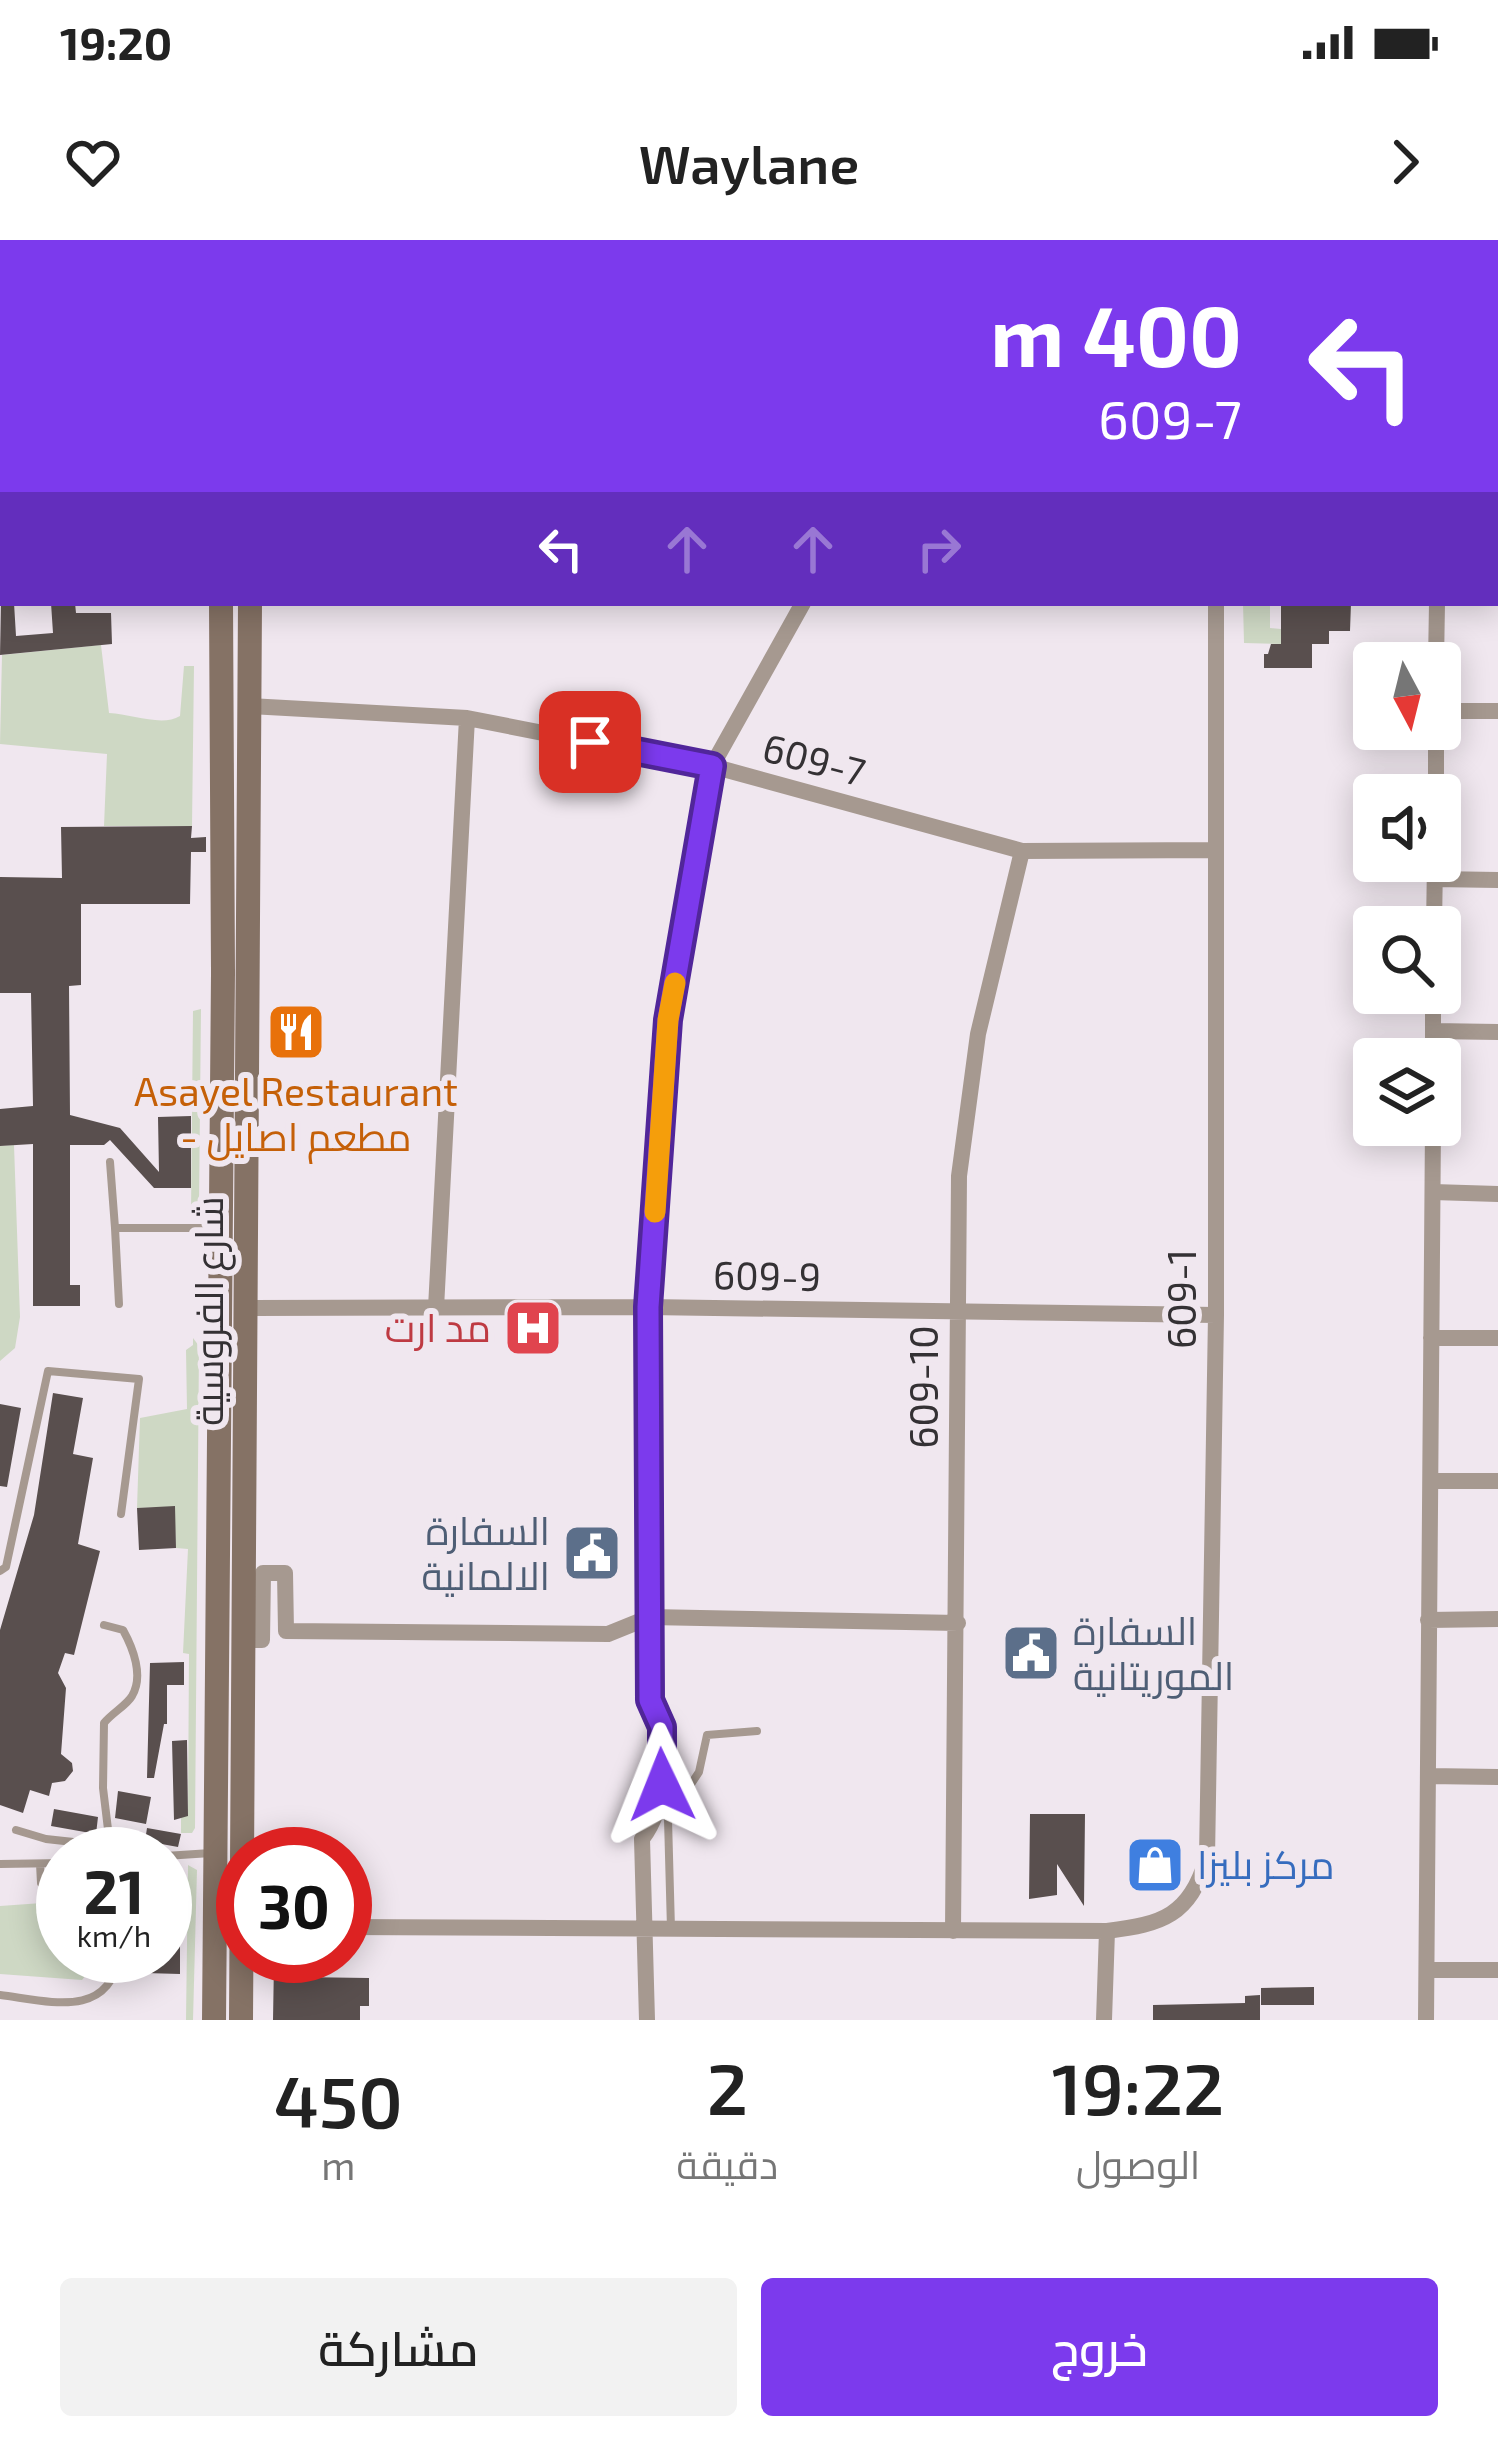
<!DOCTYPE html>
<html lang="ar">
<head>
<meta charset="utf-8">
<style>
  :root { --surface:#fff; --page:#f2f2f2; --text:#222; --muted:#767676; --accent:#7c3aed }
  body { margin:0; font-family:"Exo 2",Cairo,sans-serif; background:var(--page); color:var(--text); direction:rtl; height:100vh; display:flex; flex-direction:column; font-size:45px; white-space:nowrap }
  * { box-sizing:border-box; margin:0 }
  p { font-size:39px; color:var(--muted) }
  .icon { flex:none; width:66px; height:66px; fill:none; stroke:currentColor; stroke-width:2; stroke-linecap:round; stroke-linejoin:round }
  .map { position:relative; height:1780px; overflow:hidden; direction:ltr }
  .panel { display:flex; flex-direction:column; background:var(--surface); flex:1 }
  .panel>* { flex:none }
  .guide { position:absolute; left:0px; top:0px; width:1500px; height:366px; box-shadow:0 6px 30px #0003; direction:rtl; background:#7c3aed; color:#fff; overflow:hidden }
  .needle { width:78px; rotate:173deg }
  .buttons { position:absolute; left:1353px; top:402px; display:grid; gap:24px }
  .buttons a { display:grid; place-items:center; width:108px; height:108px; border-radius:12px; background:var(--surface); box-shadow:0 6px 30px #0003; font-size:60px }
  .speed { position:absolute; left:36px; top:1587px; display:flex; gap:24px; font-size:60px; font-weight:700; text-align:center }
  .speed>* { display:grid; place-content:center; width:156px; height:156px; border-radius:50%; background:var(--surface); box-shadow:0 6px 30px #0003; line-height:1 }
  .speed small { font-size:30px; font-weight:400 }
  .speed .limit { border:18px solid #d22; background:#fff; color:#111 }
  .pin { position:absolute; display:grid; place-items:center; width:102px; height:102px; color:#fff; margin:-51px; border-radius:24px; box-shadow:0 6px 18px #0006 }
  .me { position:absolute; width:132px; margin:-66px; rotate:358deg; stroke-linejoin:round; filter:drop-shadow(0 0 9px #0008) }
  .turn { display:flex; align-items:center; gap:42px; height:252px; padding:0 60px; font-size:54px }
  .turn .icon { width:156px; height:156px; stroke-width:2.5 }
  .turn b { display:block; font-size:84px; line-height:102px }
  .lanes { display:flex; align-items:center; height:114px; padding:0 60px; background:#0003; justify-content:center; gap:60px; direction:ltr }
  .lanes .off { opacity:.35 }
  .eta { display:flex; justify-content:space-evenly; align-items:center; height:204px; text-align:center }
  .eta b { font-size:72px; font-weight:600; line-height:84px }
  .action { display:flex; gap:24px; margin-top:auto; padding:24px 60px }
  .action a { flex:1; height:138px; border-radius:12px; background:var(--accent); color:#fff; font-size:48px; font-weight:600; line-height:138px; text-align:center }
  .action a+a { background:var(--page); color:var(--text) }
  .status { display:flex; justify-content:space-between; align-items:center; height:84px; padding:0 60px; background:var(--surface); direction:ltr }
  .status svg { height:33px; fill:currentColor }
  header { display:flex; justify-content:space-between; align-items:center; height:156px; padding:0 60px; background:var(--surface); font-size:54px; font-weight:600 }
  .map>svg:first-child { display:block }
  .green { fill:#ced8c4 }
  .building { fill:#594f4e }
  .lines { fill:none; stroke-linecap:round; stroke-linejoin:round }
  .path { stroke:#9e989e; stroke-width:3; stroke-dasharray:9 6; stroke-linecap:butt }
  .lane { stroke:#a69990; stroke-width:8 }
  .street { stroke:#a69990; stroke-width:16 }
  .secondary { stroke:#857265; stroke-width:24 }
  .route-casing { stroke:#51269a; stroke-width:30 }
  .route { stroke:#7c3aed; stroke-width:21 }
  .slow { stroke:#f59e0b; stroke-width:21 }
  .labels { text-anchor:middle; stroke-width:12; stroke-linejoin:round; paint-order:stroke }
  .street-label { font-size:39px; fill:#343134; stroke:#f0e7ef }
  .food-label { font-size:39px; fill:#c56008; stroke:#f0e7ef }
  .health-label { font-size:39px; fill:#be3a42; stroke:#f0e7ef; text-anchor:end }
  .service-label { font-size:39px; fill:#4e5e75; stroke:#f0e7ef; text-anchor:end }
  .shop-label { font-size:39px; fill:#366cbe; stroke:#f0e7ef; text-anchor:start }
</style>
</head>
<body>
<div class="status"><b>19:20</b><svg viewBox="0 0 49 12"><path d="M0 12V9h3v3zM5 12V6h3v6zM10 12V3h3v9zM15 12V0h3v12zM26 1h20v11H26zM47 4h2v5h-2z"/></svg></div>
<header><svg class="icon" aria-label="forward" viewBox="0 0 24 24"><path d="M9 5l7 7-7 7"/></svg>Waylane<svg class="icon" aria-label="heart" viewBox="0 0 24 24"><path d="M12 20l-8-8c-3-5 5-10 8-4 3-6 11-1 8 4z"/></svg></header>
<div class="map">
<svg width="1498" height="1780" viewBox="0 0 1498 1780">
  <rect width="100%" height="100%" fill="#f0e7ef"/>
  <path class="green" d="M0 0H196L3 3 1 331Z
    M1243 363H1270V388L1281 389V404L1244 403Z
    M101 405 109 473C132 474 162 487 180 476L184 426H194L192 586H104L107 514 0 504 2 415Z
    M201 769 199 966 191 974 193 771Z
    M14 905 20 1077 15 1108 0 1121V906Z
    M193 1098 199 1106 195 1588 192 1593H181V1578L188 1573 189 1414 183 1413 188 1309 176 1308 174 1267 137 1268 140 1178 187 1169 186 1110 193 1105Z
    M188 1625 197 1630 193 1780H186Z
    M42 1663 63 1666V1716H102L82 1740 0 1734V1666Z"/>
  <path class="building" d="M1 363H14L16 396 53 393 51 363H75L76 373H111L112 404 0 415Z
    M1281 363H1351L1350 391H1329V404H1312V428H1264V414H1268L1271 404H1281Z
    M192 586 191 598 206 597V612H191L190 664H81V745L69 746 70 875 120 888 159 932 158 877 191 876V948H154L110 900 104 905H70V1045H80V1066H33V904L0 906V869L33 866 31 753H0V637L62 638 61 587Z
    M53 1153 83 1158 73 1214 93 1218 78 1304 100 1311 74 1415 65 1413 58 1433 66 1448 61 1514 72 1523 73 1531 65 1541 52 1543 49 1556 30 1550 23 1573 0 1565V1390L34 1275Z
    M0 1164 21 1168 7 1247 0 1246Z
    M175 1266 176 1308 139 1310 137 1268Z
    M184 1422V1445H167V1484H164L154 1538H147L150 1423Z
    M187 1500 188 1576 174 1580 172 1501Z
    M118 1551 151 1557 146 1584 115 1578Z
    M54 1569 98 1577 96 1594 51 1586Z
    M1030 1574H1085L1084 1666 1057 1624V1655L1029 1659Z
    M147 1588 181 1594 178 1607 145 1601Z
    M182 1642 184 1672H180V1734L145 1733V1716H165V1694H169L165 1643Z
    M274 1722H299V1737L369 1738V1766H360V1780H273Z
    M1314 1747V1765H1261V1748Z
    M1260 1755V1780H1153V1765L1245 1763V1756Z"/>
  <g class="lines">
    <path class="path" d="M87 0V3
      M49 3 56 0"/>
    <path class="lane" d="M0 340H3
      M110 922 115 988
      M119 1064 115 988H218
      M0 1331 6 1327 48 1131 139 1139 121 1274
      M104 1385 123 1390C133 1408 144 1436 132 1456 127 1465 112 1473 104 1483L103 1548 111 1614
      M16 1590 46 1599 110 1606
      M165 1616 211 1613
      M0 1624 63 1623
      M40 1624 41 1643H63
      M671 1689 668 1579 699 1532 707 1495 757 1491
      M0 1755C48 1761 109 1780 119 1716"/>
    <path class="street" d="M490 0V3
      M1216 0V3
      M1436 0V3
      M887 3V0
      M1497 115H1498
      M1497 292H1498
      M1436 423 1437 363
      M250 466 467 478 712 526 1022 611 1216 610
      M1440 471H1498
      M1436 555V489
      M1435 639 1498 640
      M1434 687 1435 621
      M1433 791 1498 792
      M1433 819V753
      M1433 952 1498 954
      M245 1068 648 1067 1216 1075
      M436 1068 467 478
      M1431 1098H1498
      M1431 1241H1498
      M1428 1380 1498 1379
      M245 1400H262L263 1333H285L286 1391 608 1394 650 1377 958 1383
      M1428 1536 1498 1537
      M345 1687 1107 1691C1163 1684 1189 1676 1207 1618L1216 1075V363
      M953 1691 959 936 978 794 1022 611
      M1427 1730H1498
      M647 1780 642 1599C670 1562 668 1502 650 1460L648 1067 668 780 712 526 803 363
      M1104 1780 1107 1691
      M1426 1780 1433 885"/>
    <path class="secondary" d="M249 0V3
      M229 3V0
      M214 1780 223 733 221 363
      M241 1780 250 363"/>
  </g>
  <g class="lines">
    <defs>
      <path id="route" d="M590 502 712 526 668 780 648 1067 650 1460 662 1487V1545"/>
    </defs>
    <use href="#route" class="route-casing"/>
    <use href="#route" class="route"/>
    <path class="slow" d="M655 972 668 780 675 743"/>
  </g>
  <defs>
    <symbol id="restaurant-square" viewBox="-11 -11 22 22"><rect x="-9" y="-9" width="18" height="18" rx="4" fill="#e8710a" stroke="#f0e7ef"/><path d="M-5-6h1v4h1v-4h1v4h1v-4h1v5L-1.5 .5V6h-2V.5L-5-1ZM5-6V6H3V1.5H1.5Q1.5-4 5-6Z" fill="#fff"/></symbol>
    <symbol id="hospital-square" viewBox="-11 -11 22 22"><rect x="-9" y="-9" width="18" height="18" rx="4" fill="#e0444e" stroke="#f0e7ef"/><path d="M-5-5h3v3.5h4V-5h3V5h-3V1.5h-4V5h-3Z" fill="#fff"/></symbol>
    <symbol id="civic-square" viewBox="-11 -11 22 22"><rect x="-9" y="-9" width="18" height="18" rx="4" fill="#5c6f8a" stroke="#f0e7ef"/><path d="M-.6-6.5H3V-4.5H.6V-3L4-1V1h2V6H-6V1h2V-1L-.6-3ZM-1.2 2.5V6h2.4V2.5Z" fill="#fff"/></symbol>
    <symbol id="shop-square" viewBox="-11 -11 22 22"><rect x="-9" y="-9" width="18" height="18" rx="4" fill="#3f7fe0" stroke="#f0e7ef"/><path d="M-5-2.5h2.3a2.7 3.5 0 0 1 5.4 0H5L5.5 6h-11ZM-1.5-2.5h3a1.5 2.3 0 0 0-3 0Z" fill="#fff"/></symbol>
  </defs>
  <g fill-rule="evenodd">
    <use href="#restaurant-square" x="263" y="759" width="66" height="66"/>
    <use href="#hospital-square" x="500" y="1055" width="66" height="66"/>
    <use href="#civic-square" x="559" y="1280" width="66" height="66"/>
    <use href="#civic-square" x="998" y="1380" width="66" height="66"/>
    <use href="#shop-square" x="1122" y="1592" width="66" height="66"/>
  </g>
  <g class="labels">
    <g class="street-label">
      <text transform="translate(814 520) rotate(15)" y="14">609-7</text>
      <text transform="translate(767 1036) rotate(1)" y="14">609-9</text>
      <text transform="translate(1182 1059) rotate(-90)" y="14">609-1</text>
      <text transform="translate(209 1071) rotate(-90)" y="14">شارع الفروسية</text>
      <text transform="translate(924 1147) rotate(-90)" y="14">609-10</text>
    </g>
    <g class="food-label">
      <text x="296" y="866">Asayel Restaurant<tspan x="296" dy="45">- مطعم اصايل</tspan></text>
    </g>
    <g class="health-label">
      <text x="491" y="1102">مد ارت</text>
    </g>
    <g class="service-label">
      <text x="550" y="1305">السفارة<tspan x="550" dy="45">الالمانية</tspan></text>
      <text x="1073" y="1405" text-anchor="start">السفارة<tspan x="1073" dy="45">الموريتانية</tspan></text>
    </g>
    <g class="shop-label">
      <text x="1197" y="1639">مركز بليزا</text>
    </g>
  </g>
</svg>
<div class="buttons">
<a><svg class="needle" viewBox="-14 -14 28 28"><path d="M0-13l5 13h-10z" fill="#e53935"/><path d="M0 13l5-13h-10z" fill="#767676"/></svg></a>
<a><svg class="icon" aria-label="sound" viewBox="0 0 24 24"><path d="M4 9h4l5-4v14l-5-4H4zM17 9q2 3 0 6"/></svg></a>
<a><svg class="icon" aria-label="search" viewBox="0 0 24 24"><circle cx="10" cy="10" r="6"/><path d="M15 15l6 6"/></svg></a>
<a><svg class="icon" aria-label="layers" viewBox="0 0 24 24"><path d="M12 4l9 5-9 5-9-5zM3 14l9 5 9-5"/></svg></a>
</div>
<div class="speed"><div>21<small>km/h</small></div><div class="limit">30</div></div>
<div class="pin" style="left:590px;top:502px;background:#d93025"><svg class="icon" aria-label="arrive" viewBox="0 0 24 24"><path d="M6 21V4h12l-3 4 3 4H6"/></svg></div>
<svg class="me" style="left:662px;top:1545px" viewBox="-20 -20 40 40"><path d="M0-17L14 15 0 8-14 15z" fill="#7c3aed" stroke="#fff" stroke-width="4"/></svg>
<div class="guide">
<div class="turn"><svg class="icon" aria-label="left" viewBox="0 0 24 24"><path d="M17 20v-9H6M10 6l-5 5 5 5"/></svg><div><b>400 m</b>609-7</div></div>
<div class="lanes"><svg class="icon" aria-label="left" viewBox="0 0 24 24"><path d="M17 20v-9H6M10 6l-5 5 5 5"/></svg><svg class="icon off" aria-label="ahead" viewBox="0 0 24 24"><path d="M12 20V5M6 11l6-6 6 6"/></svg><svg class="icon off" aria-label="ahead" viewBox="0 0 24 24"><path d="M12 20V5M6 11l6-6 6 6"/></svg><svg class="icon off" aria-label="right" viewBox="0 0 24 24"><path d="M7 20v-9h11M14 6l5 5-5 5"/></svg></div>
</div>
</div>
<section class="panel">
<div class="eta">
<div><b>19:22</b><p>الوصول</p></div>
<div><b>2</b><p>دقيقة</p></div>
<div><b>450</b><p>m</p></div>
</div>
<div class="action"><a>خروج</a><a>مشاركة</a></div>
</section>
</body>
</html>
